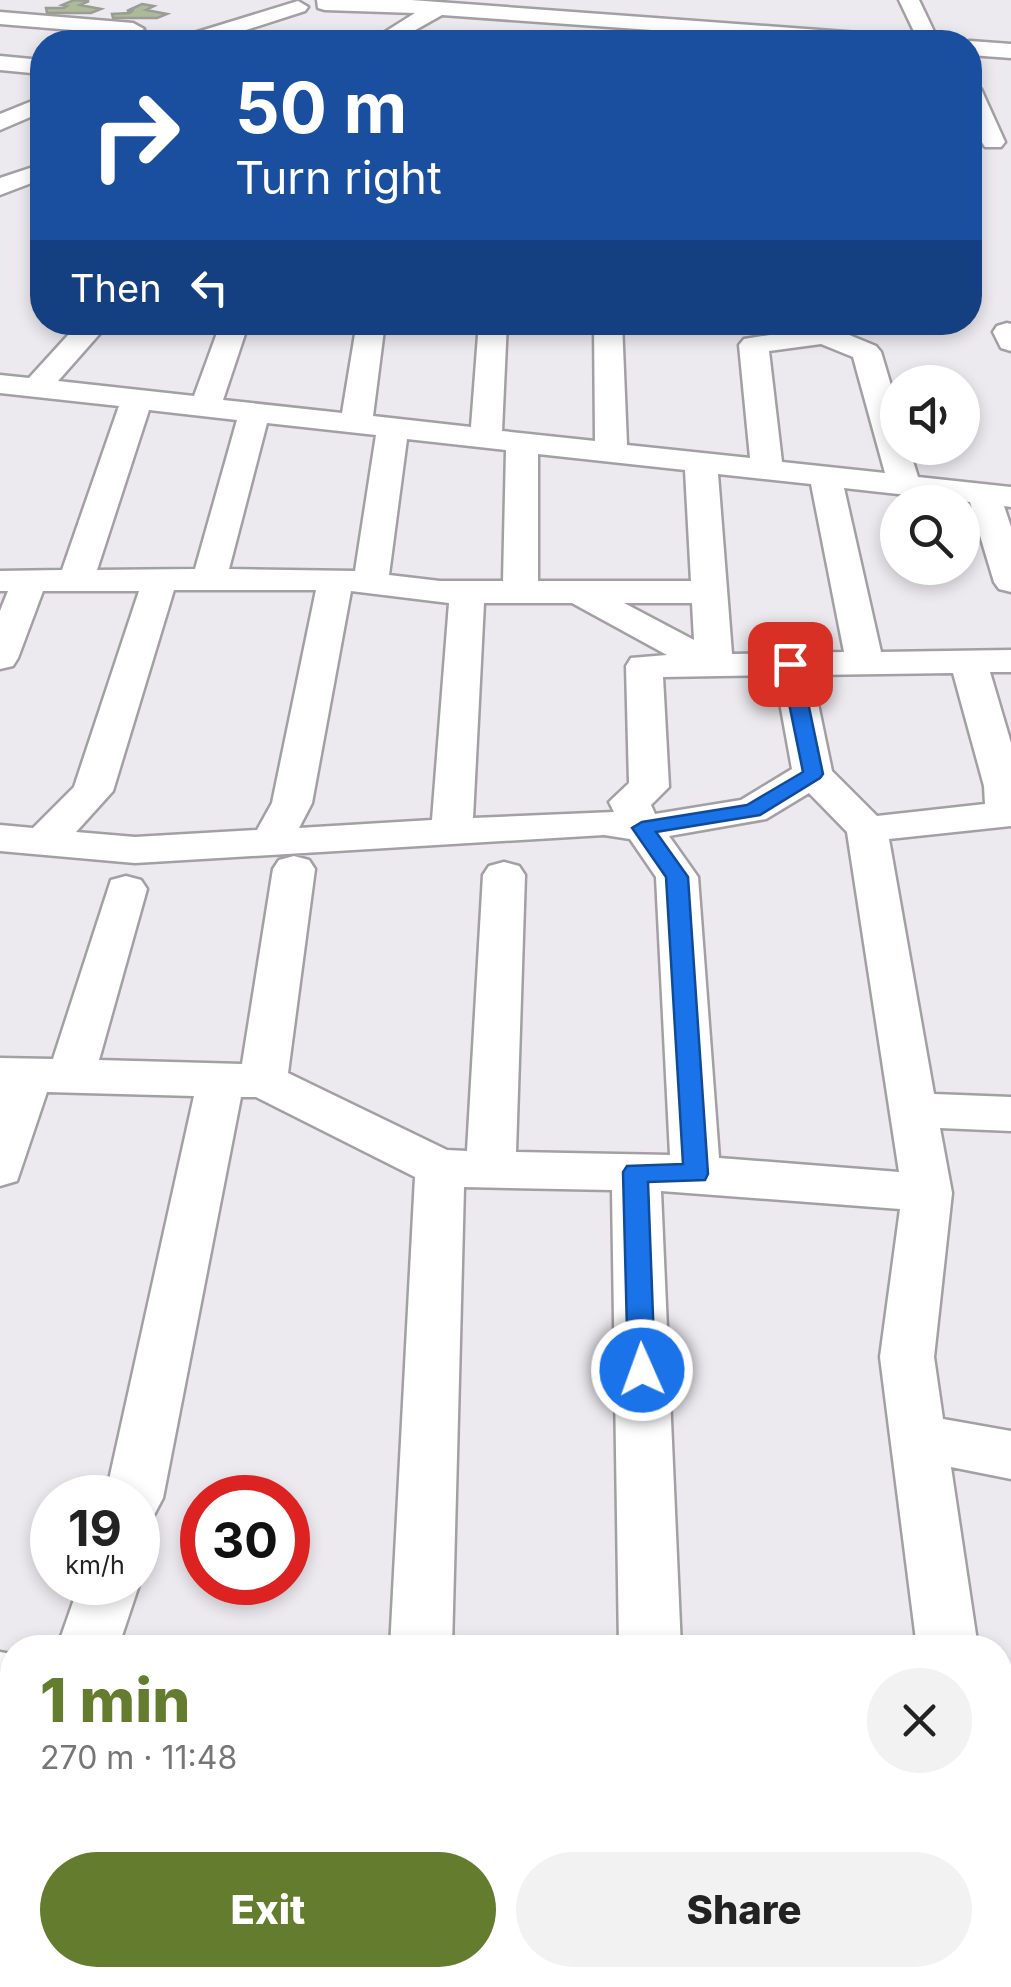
<!DOCTYPE html>
<html lang="en">
<head>
<meta charset="utf-8">
<style>
  :root { --surface:#fff; --page:#f2f2f2; --text:#222; --muted:#767676; --accent:#647c2e }
  body { margin:0; font-family:Inter,sans-serif; background:var(--page); color:var(--text); height:100vh; display:flex; flex-direction:column; font-size:38px; white-space:nowrap }
  * { box-sizing:border-box; margin:0 }
  p { font-size:32px; color:var(--muted) }
  .icon { flex:none; width:55px; height:55px; fill:none; stroke:currentColor; stroke-width:2; stroke-linecap:round; stroke-linejoin:round }
  .map { position:relative; flex:1; overflow:hidden }
  .drawer { position:absolute; left:0px; top:1635px; width:1012px; height:352px; display:flex; flex-direction:column; background:var(--surface); border-radius:40px 40px 0 0; box-shadow:0 5px 15px #0003 }
  .drawer>* { flex:none }
  .top-card { position:absolute; left:30px; top:30px; width:952px; height:305px; border-radius:40px; box-shadow:0 5px 15px #0003; background:#1a4fa0; color:#fff; overflow:hidden }
  .buttons { position:absolute; left:880px; top:365px; display:grid; gap:20px }
  .buttons a { display:grid; place-items:center; width:100px; height:100px; border-radius:50%; background:var(--surface); box-shadow:0 5px 15px #0003; font-size:50px }
  .speed { position:absolute; left:30px; top:1475px; display:flex; gap:20px; font-size:50px; font-weight:700; text-align:center }
  .speed>* { display:grid; place-content:center; width:130px; height:130px; border-radius:50%; background:var(--surface); box-shadow:0 5px 15px #0003; line-height:1 }
  .speed small { font-size:25px; font-weight:400 }
  .speed .limit { border:15px solid #d22; background:#fff; color:#111 }
  .pin { position:absolute; display:grid; place-items:center; width:85px; height:85px; color:#fff; margin:-42px; border-radius:20px; box-shadow:0 5px 15px #0006 }
  .me { position:absolute; width:110px; margin:-55px; rotate:358deg; stroke-linejoin:round; filter:drop-shadow(0 0 8px #0008) }
  .turn { display:flex; align-items:center; gap:35px; height:210px; padding:0 40px; font-size:45px }
  .turn .icon { width:130px; height:130px; stroke-width:2.5 }
  .turn b { display:block; font-size:70px; line-height:85px }
  .then { display:flex; align-items:center; height:95px; padding:0 40px; background:#0003; gap:20px; font-size:38px }
  .round { display:grid; place-items:center; flex:none; width:105px; height:105px; border-radius:52px; background:var(--page) }
  .overview { display:flex; align-items:center; justify-content:space-between; height:170px; padding:0 40px }
  h1 { font-size:60px; font-weight:800; line-height:75px; color:var(--accent) }
  .button { display:flex; gap:20px; margin-top:auto; padding:20px 40px }
  .button a { flex:1; height:115px; border-radius:60px; background:var(--accent); color:#fff; font-size:40px; font-weight:800; line-height:115px; text-align:center }
  .button a+a { background:var(--page); color:var(--text) }
  .map>svg:first-child { display:block }
  .building { fill:#adba98; stroke:#9a9d96; stroke-width:2.5 }
  .lines { fill:none; stroke-linecap:round; stroke-linejoin:round }
  .minor-casing { stroke:#a39fa5; stroke-width:5 }
  .minor { fill:#fff; fill-rule:evenodd }
  .route { fill:#1a73e8; stroke:#114b97; stroke-width:2.5 }
</style>
</head>
<body>
<div class="map">
<svg width="1011" height="1987" viewBox="0 0 1011 1987">
  <rect width="100%" height="100%" fill="#ece9ef"/>
  <path class="building" d="M74 0 89 1 80 5 101 9 91 13H47L46 8H64L67 6 62 5Z
    M142 4 154 6 146 10 167 14 157 18H113L112 14 130 13 132 11H127Z"/>
  <g class="lines">
    <defs>
      <path id="minor" d="M317 0H411L900 36 911 42H819L442 15 394 42H369L415 13 325 10 318 8Z
        M899 0H919L939 42H919Z
        M298 1 308 7 305 11 209 42H178L181 37Z
        M0 12 133 23 144 29 133 35 0 24Z
        M970 41 1011 44V58L970 55V42H966Z
        M0 56 42 60V74L0 70Z
        M970 82 981 89 1005 142 1001 147H985C971 125 970 107 970 82Z
        M42 97V112L0 130V114Z
        M42 164V179L0 195V178Z
        M80 322H110L58 381 194 396 221 322H249L223 400 342 413 357 322H385L373 416 471 427 479 322H507L502 431 595 441 594 322H622L627 445 750 458 739 345 744 339 813 328 812 322H840L842 332 876 346 881 352 898 409V448H909L918 477 1011 487V507L1004 506 1011 527V592L999 589 994 582 970 502 844 488 881 652 1011 650V672H990L1011 743V826L889 839 934 1094 1011 1097V1131L940 1128 952 1193 934 1357 943 1419 1011 1431V1479L951 1467 978 1648H917L880 1357 900 1209 661 1191 681 1648H619L612 1190 464 1187 452 1648H390L415 1177 256 1097H241L163 1498 154 1515 138 1521V1498H105L194 1096 47 1092 17 1181 0 1186V1058L53 1059 111 880 126 876 141 880 147 889 99 1060 242 1064 273 869 279 860 294 856 309 860 315 869 288 1073 447 1150 467 1151 483 875 489 866 504 862 519 866 525 875 516 1152 670 1155 656 877 630 839 604 835 135 863 0 851V825L33 828 74 787 139 591H43L18 658 13 666 0 669V611L8 591H0V571L62 570 119 406 0 393V375L29 378ZM821 344 853 357 885 473 782 462 769 351ZM149 410 237 420 195 569 97 570ZM267 423 376 435 355 571 229 569ZM407 439 506 450 503 581H440L389 575ZM538 454 685 470 691 581H538ZM718 474 811 484 844 652 732 654ZM174 590H316L272 803 257 830 135 837 76 832 113 791ZM351 591 449 603 432 820 299 828 312 803ZM484 603H572L667 655 631 658 626 666 629 783 609 802 614 812 473 818ZM624 603H692L694 640ZM953 673 984 786 985 804 877 816 832 771 812 675ZM775 675 792 769 741 800 655 814 651 805 669 787 663 677ZM809 793 847 832 899 1172 719 1158 698 877 669 836 766 819Z
        M1007 323 1011 324V351L1001 348 993 332 997 326Z
        M138 1577 140 1582 118 1648H57L80 1582H138Z
        M0 1652 12 1654V1711L0 1708Z
        M1000 1871 1011 1874V1942L1000 1939Z
        M150 1975H220L217 1987H147Z"/>
    </defs>
    <use href="#minor" class="minor-casing"/>
    <use href="#minor" class="minor"/>
  </g>
  <path class="route" d="M790 658 800 664 823 774 820 778 760 815 656 832 688 877 708 1174 705 1180 648 1182 655 1370 651 1378 642 1382 632 1378 628 1370 623 1172 627 1166 683 1164 666 877 632 828 642 822 747 805 803 772 781 664Z"/>
</svg>
<div class="buttons">
<a><svg class="icon" aria-label="sound" viewBox="0 0 24 24"><path d="M4 9h4l5-4v14l-5-4H4zM17 9q2 3 0 6"/></svg></a>
<a><svg class="icon" aria-label="search" viewBox="0 0 24 24"><circle cx="10" cy="10" r="6"/><path d="M15 15l6 6"/></svg></a>
</div>
<div class="speed"><div>19<small>km/h</small></div><div class="limit">30</div></div>
<div class="pin" style="left:790px;top:664px;background:#d93025"><svg class="icon" aria-label="arrive" viewBox="0 0 24 24"><path d="M6 21V4h12l-3 4 3 4H6"/></svg></div>
<svg class="me" style="left:642px;top:1370px" viewBox="-20 -20 40 40"><circle r="17" fill="#1a73e8" stroke="#fff" stroke-width="3"/><path d="M0-11L8 9 0 5-8 9z" fill="#fff"/></svg>
<div class="top-card">
<div class="turn"><svg class="icon" aria-label="right" viewBox="0 0 24 24"><path d="M7 20v-9h11M14 6l5 5-5 5"/></svg><div><b>50 m</b>Turn right</div></div>
<div class="then">Then<svg class="icon" aria-label="left" viewBox="0 0 24 24"><path d="M17 20v-9H6M10 6l-5 5 5 5"/></svg></div>
</div>
<section class="drawer">
<div class="overview"><div><h1>1 min</h1><p>270 m · 11:48</p></div><a class="round"><svg class="icon" aria-label="close" viewBox="0 0 24 24"><path d="M6 6l12 12M18 6L6 18"/></svg></a></div>
<div class="button"><a>Exit</a><a>Share</a></div>
</section>
</div>
</body>
</html>
